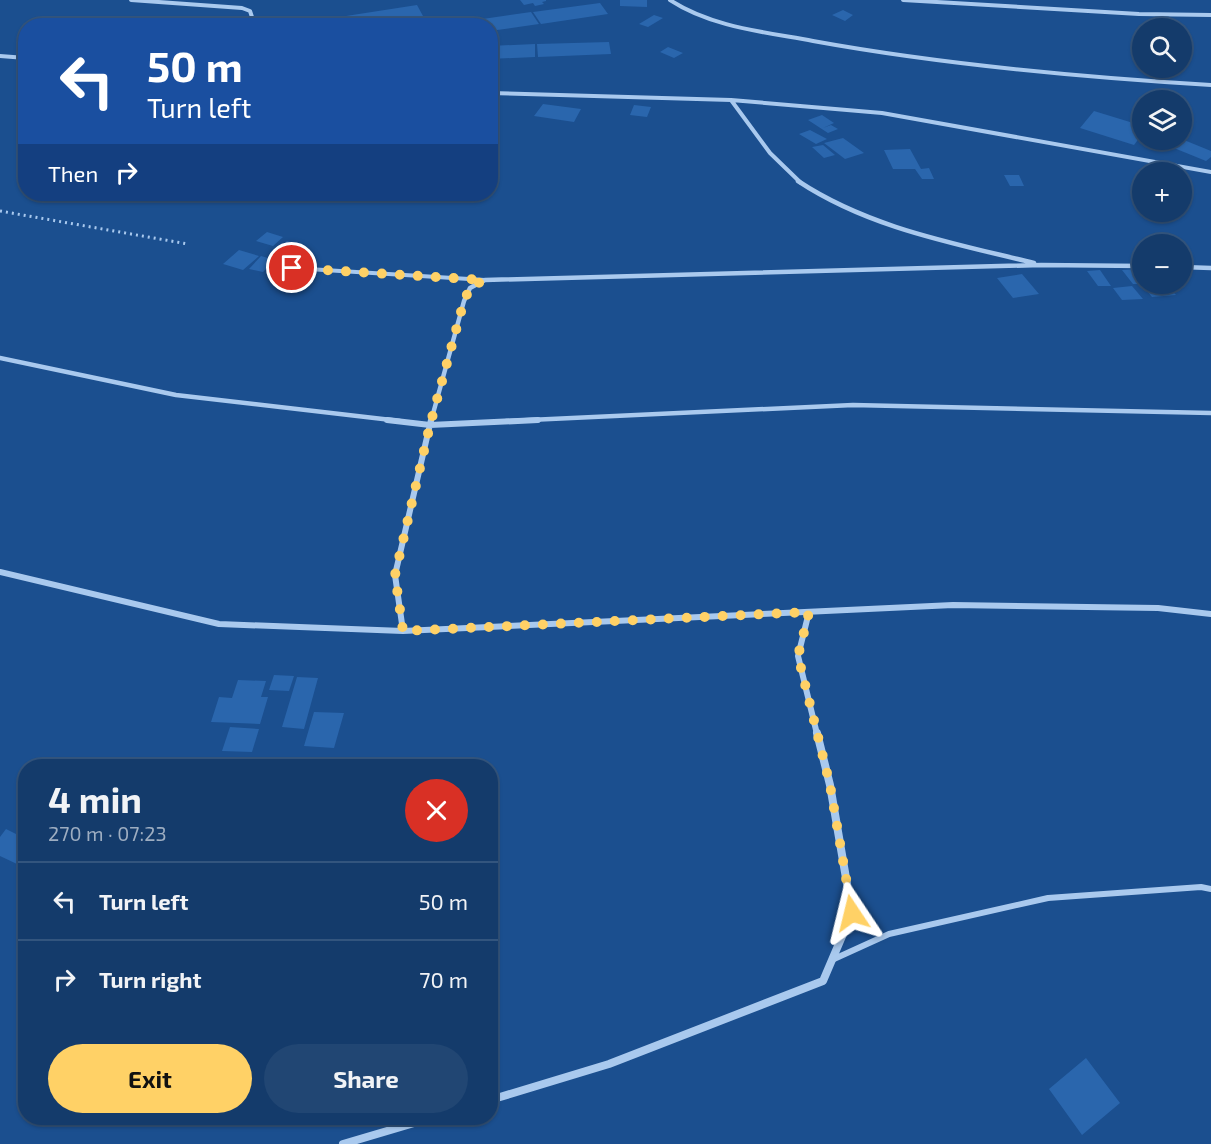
<!DOCTYPE html>
<html lang="en">
<head>
<meta charset="utf-8">
<style>
  :root { --surface:#143b6b; --page:#214673; --text:#f1f3f6; --muted:#9dadc1; --line:#33557e; --accent:#ffd166 }
  body { margin:0; font-family:"Exo 2",sans-serif; background:var(--page); color:var(--text); height:100vh; display:flex; flex-direction:column; font-size:22px; white-space:nowrap }
  * { box-sizing:border-box; margin:0 }
  p { font-size:20px; color:var(--muted) }
  .icon { flex:none; width:33px; height:33px; fill:none; stroke:currentColor; stroke-width:2; stroke-linecap:round; stroke-linejoin:round }
  .map { position:relative; flex:1; overflow:hidden }
  .details { position:absolute; left:18px; top:759px; width:480px; height:366px; display:flex; flex-direction:column; background:var(--surface); border-radius:24px; box-shadow:0 2px 4px #0004,0 0 0 2px var(--line) }
  .details>* { flex:none }
  .top-card { position:absolute; left:18px; top:18px; width:480px; height:183px; border-radius:24px; box-shadow:0 2px 4px #0004,0 0 0 2px var(--line); background:#1a4fa0; color:#fff; overflow:hidden }
  .tools { position:absolute; left:1132px; top:18px; display:grid; gap:12px }
  .tools a { display:grid; place-items:center; width:60px; height:60px; border-radius:50%; background:var(--surface); box-shadow:0 2px 4px #0004,0 0 0 2px var(--line); font-size:30px }
  .pin { position:absolute; display:grid; place-items:center; width:51px; height:51px; color:#fff; margin:-26px; border:3px solid #fff; border-radius:50%; box-shadow:0 2px 6px #0007 }
  .me { position:absolute; width:66px; margin:-33px; rotate:350deg; stroke-linejoin:round; filter:drop-shadow(0 0 4px #0008) }
  .turn { display:flex; align-items:center; gap:21px; height:126px; padding:0 30px; font-size:27px }
  .turn .icon { width:78px; height:78px; stroke-width:2.5 }
  .turn b { display:block; font-size:42px; line-height:51px }
  .then { display:flex; align-items:center; height:57px; padding:0 30px; background:#0003; gap:12px; font-size:22px }
  .round { display:grid; place-items:center; flex:none; width:63px; height:63px; border-radius:32px; background:var(--page) }
  .summary { display:flex; align-items:center; justify-content:space-between; height:102px; padding:0 30px }
  h1 { font-size:36px; font-weight:700; line-height:45px }
  .button { display:flex; gap:12px; margin-top:auto; padding:12px 30px }
  .button a { flex:1; height:69px; border-radius:36px; background:var(--accent); color:#111; font-size:24px; font-weight:700; line-height:69px; text-align:center }
  .button a+a { background:var(--page); color:var(--text) }
  ul { padding:0; list-style:none }
  li { display:flex; align-items:center; gap:18px; height:78px; padding:0 30px; border-top:2px solid var(--line) }
  li div { flex:1 }
  li b { display:block; font-size:22px }
  li em { font-style:normal }
  .map>svg:first-child { display:block }
  .building { fill:#2a66ad }
  .lines { fill:none; stroke-linecap:round; stroke-linejoin:round }
  .path { stroke:#a9c9ee; stroke-width:3; stroke-dasharray:2 4; stroke-linecap:butt }
  .lane-far1 { stroke:#a9c9ee; stroke-width:4 }
  .lane { stroke:#a9c9ee; stroke-width:6 }
  .street-far3 { stroke:#a9c9ee; stroke-width:4 }
  .street-far2 { stroke:#a9c9ee; stroke-width:4.5 }
  .street-far1 { stroke:#a9c9ee; stroke-width:6 }
  .street { stroke:#a9c9ee; stroke-width:8 }
  .route { stroke:#ffd166; stroke-width:10; stroke-dasharray:0 18 }
</style>
</head>
<body>
<div class="map">
<svg width="1211" height="1144" viewBox="0 0 1211 1144">
  <rect width="100%" height="100%" fill="#1b4f8f"/>
  <path class="building" d="M520 0H546V1L542 2 544 4 535 6 533 3 524 5Z
    M620 0H647V7L620 6Z
    M600 3 608 14 541 24 533 12Z
    M417 5 423 16 364 26H350L346 16Z
    M843 10 853 15 845 21 832 15Z
    M531 12 539 24 490 31V26H464L462 22Z
    M654 15 663 18 648 27 639 24Z
    M609 42 611 54 538 57 537 44Z
    M535 44V57L490 59V46Z
    M668 47 683 53 674 58 660 52Z
    M543 104 581 109 574 122 534 116Z
    M634 105 651 107 647 117 630 115Z
    M1094 111 1143 126V133L1134 145 1080 128Z
    M822 115 834 123 823 128 831 125 838 129 828 133 808 120Z
    M810 130 827 139 816 144 799 134Z
    M843 138 864 153 845 159 824 143Z
    M1184 140 1211 151V157L1206 161 1174 148Z
    M823 145 835 155 824 158 812 147Z
    M910 149 921 169 929 168 934 179H922L915 169H893L884 150Z
    M1004 175H1019L1024 186H1010Z
    M267 232 283 237 273 246 256 241Z
    M287 241 295 243 286 253 278 251Z
    M239 250 259 256 243 270 223 264Z
    M261 256 275 260 263 272 249 269Z
    M1140 269 1143 273V284H1133L1122 270Z
    M1100 270 1111 286H1098L1087 271Z
    M1022 274 1039 294 1013 298 997 278Z
    M1166 284 1176 295 1152 297 1143 286Z
    M1132 286 1143 299 1122 300 1113 288Z
    M274 675 294 676 289 691 269 690Z
    M297 677 318 678 304 729 282 727Z
    M238 680 266 681 261 697H268L260 724 211 722 219 697 232 698Z
    M314 712 344 713 334 748 304 746Z
    M230 727 259 729 252 752 222 751Z
    M214 760 233 761 232 766H211Z
    M6 829 26 839V853L17 864 0 856V837Z
    M1086 1058 1120 1103 1082 1135 1049 1089Z"/>
  <g class="lines">
    <path class="path" d="M0 211 188 244"/>
    <path class="lane-far1" d="M292 268 485 280"/>
    <path class="lane" d="M834 959 889 934 1048 898 1201 887 1211 889"/>
    <path class="street-far3" d="M131 0 242 8 250 11 255 26
      M670 0C711 27 765 32 813 41 945 65 1078 77 1211 85
      M903 0 1139 14 1211 15
      M0 56 26 58
      M490 93 731 100 882 113 1211 172
      M731 100 770 153 801 183"/>
    <path class="street-far2" d="M798 181C869 228 953 243 1034 263
      M1182 267 1211 268
      M0 358 176 395 400 421
      M431 421 464 301 470 288 485 280 1041 265 1143 266
      M506 421 853 405 1211 413"/>
    <path class="street-far1" d="M387 420 430 425 538 420
      M0 572 219 624 403 631 953 605 1158 608 1211 614
      M809 612 798 656 817 734
      M403 631 395 575 431 420"/>
    <path class="street" d="M490 1100 609 1064 823 981 852 913 830 785 817 733
      M343 1144 431 1118"/>
  </g>
  <g class="lines">
    <path class="route" d="M292 268 484 280 470 288 464 301 430 425 395 575 403 631 809 612 798 656 830 785 852 913"/>
  </g>
</svg>
<div class="tools">
<a><svg class="icon" aria-label="search" viewBox="0 0 24 24"><circle cx="10" cy="10" r="6"/><path d="M15 15l6 6"/></svg></a>
<a><svg class="icon" aria-label="layers" viewBox="0 0 24 24"><path d="M12 4l9 5-9 5-9-5zM3 14l9 5 9-5"/></svg></a>
<a>+</a>
<a>−</a>
</div>
<div class="pin" style="left:292px;top:268px;background:#d93025"><svg class="icon" aria-label="arrive" viewBox="0 0 24 24"><path d="M6 21V4h12l-3 4 3 4H6"/></svg></div>
<svg class="me" style="left:852px;top:913px" viewBox="-20 -20 40 40"><path d="M0-17L14 15 0 8-14 15z" fill="#ffd166" stroke="#fff" stroke-width="4"/></svg>
<div class="top-card">
<div class="turn"><svg class="icon" aria-label="left" viewBox="0 0 24 24"><path d="M17 20v-9H6M10 6l-5 5 5 5"/></svg><div><b>50 m</b>Turn left</div></div>
<div class="then">Then<svg class="icon" aria-label="right" viewBox="0 0 24 24"><path d="M7 20v-9h11M14 6l5 5-5 5"/></svg></div>
</div>
<section class="details">
<div class="summary"><div><h1>4 min</h1><p>270 m · 07:23</p></div><a class="round" style="background:#d93025;color:#fff"><svg class="icon" aria-label="close" viewBox="0 0 24 24"><path d="M6 6l12 12M18 6L6 18"/></svg></a></div>
<ul>
<li><svg class="icon" aria-label="left" viewBox="0 0 24 24"><path d="M17 20v-9H6M10 6l-5 5 5 5"/></svg><div><b>Turn left</b></div><em>50 m</em></li>
<li><svg class="icon" aria-label="right" viewBox="0 0 24 24"><path d="M7 20v-9h11M14 6l5 5-5 5"/></svg><div><b>Turn right</b></div><em>70 m</em></li>
</ul>
<div class="button"><a>Exit</a><a>Share</a></div>
</section>
</div>
</body>
</html>
